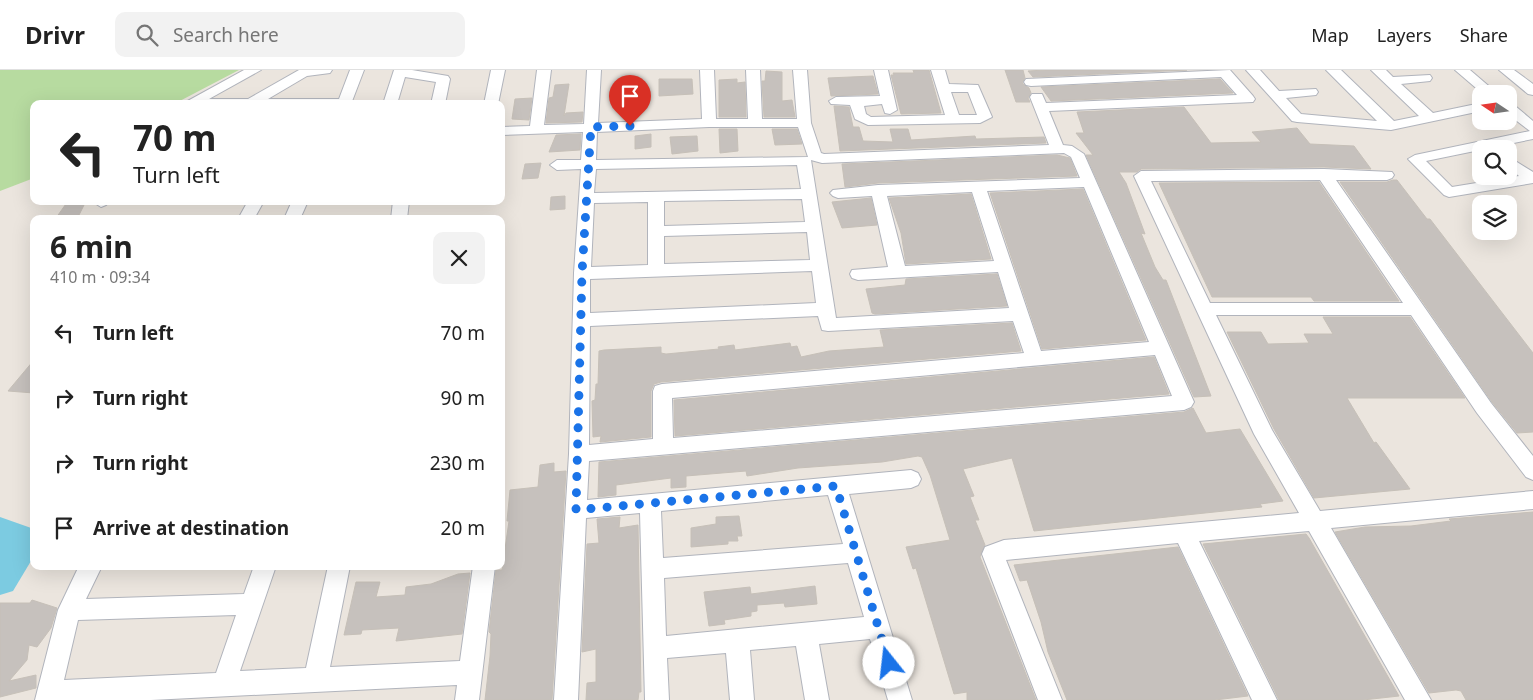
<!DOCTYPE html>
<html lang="en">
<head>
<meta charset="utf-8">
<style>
  :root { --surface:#fff; --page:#f2f2f2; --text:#222; --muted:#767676; --line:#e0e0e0 }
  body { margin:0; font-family:"Noto Sans",sans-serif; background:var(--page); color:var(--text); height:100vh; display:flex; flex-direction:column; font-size:19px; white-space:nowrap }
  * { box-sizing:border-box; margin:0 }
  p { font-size:16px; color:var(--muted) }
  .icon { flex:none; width:28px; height:28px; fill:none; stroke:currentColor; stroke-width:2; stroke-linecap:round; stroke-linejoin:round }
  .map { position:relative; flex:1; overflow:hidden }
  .sheet { position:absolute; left:30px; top:145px; width:475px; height:355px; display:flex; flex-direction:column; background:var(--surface); border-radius:10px; box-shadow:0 5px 20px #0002 }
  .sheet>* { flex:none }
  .hud { position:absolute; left:30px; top:30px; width:475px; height:105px; border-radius:10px; box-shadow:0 5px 20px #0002; background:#fff; color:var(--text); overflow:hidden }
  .needle { width:32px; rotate:283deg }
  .controls { position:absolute; left:1472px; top:15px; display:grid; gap:10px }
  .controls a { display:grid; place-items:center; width:45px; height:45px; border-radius:10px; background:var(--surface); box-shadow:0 5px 20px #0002; font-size:25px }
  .pin { position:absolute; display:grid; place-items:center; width:42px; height:42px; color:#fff; margin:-51px -21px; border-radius:50% 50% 50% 0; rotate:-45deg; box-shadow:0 0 5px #0007 }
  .pin .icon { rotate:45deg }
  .me { position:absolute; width:55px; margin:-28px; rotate:344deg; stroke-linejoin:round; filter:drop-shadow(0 0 4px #0008) }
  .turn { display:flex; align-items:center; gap:18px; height:105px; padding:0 20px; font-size:22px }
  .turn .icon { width:65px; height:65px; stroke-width:2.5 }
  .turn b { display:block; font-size:35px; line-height:42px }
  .round { display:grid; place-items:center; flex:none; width:52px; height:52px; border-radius:10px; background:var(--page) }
  .headline { display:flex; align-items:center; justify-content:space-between; height:85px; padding:0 20px }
  h1 { font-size:30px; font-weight:700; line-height:38px }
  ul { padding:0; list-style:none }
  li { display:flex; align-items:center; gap:15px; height:65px; padding:0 20px }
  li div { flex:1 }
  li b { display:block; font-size:19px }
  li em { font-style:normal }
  header { display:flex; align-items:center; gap:30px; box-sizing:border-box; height:70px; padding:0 25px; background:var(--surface); border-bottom:1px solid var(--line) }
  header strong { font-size:24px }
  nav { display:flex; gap:28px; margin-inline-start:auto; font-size:18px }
  .search { width:350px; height:45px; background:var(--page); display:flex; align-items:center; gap:12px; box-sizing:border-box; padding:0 18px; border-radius:10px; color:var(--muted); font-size:19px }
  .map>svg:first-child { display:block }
  .green { fill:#b7dba0 }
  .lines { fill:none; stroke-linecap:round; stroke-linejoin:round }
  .river { fill:#7ccbe1; fill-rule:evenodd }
  .building { fill:#c6c1bd; stroke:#c6c0b8 }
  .street-casing { stroke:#b1b4bc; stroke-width:2 }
  .street { fill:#fff; fill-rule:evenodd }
  .route { stroke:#1a73e8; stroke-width:9; stroke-dasharray:0 16.2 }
</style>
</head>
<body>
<header>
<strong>Drivr</strong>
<div class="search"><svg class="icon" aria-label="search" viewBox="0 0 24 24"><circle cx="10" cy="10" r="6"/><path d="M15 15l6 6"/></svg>Search here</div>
<nav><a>Map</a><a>Layers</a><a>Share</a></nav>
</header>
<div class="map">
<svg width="1533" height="630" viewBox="0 0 1533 630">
  <rect width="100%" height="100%" fill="#ebe5de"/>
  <path class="green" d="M0 0H239L174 34H34V108L0 121Z"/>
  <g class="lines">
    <path class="river" d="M0 447 34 459V486L13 521 0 525Z"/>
  </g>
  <path class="building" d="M913 0H929L941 43 901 44 891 5H894L893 3H914Z
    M1005 0H1023L1025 8 1022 13 1029 18 1031 23 1028 28 1030 32H1016Z
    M1045 0H1187L1033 7 1028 1Z
    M766 1 782 2V31L792 30 795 47H764L762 11H765Z
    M873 6 878 24 831 26 828 8Z
    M659 9H692L693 24 659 26Z
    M737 9V13L745 12 746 47H719V10Z
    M1220 9 1233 23 1051 31 1041 17Z
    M569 14 564 46 566 43 583 42 582 52 546 53 549 28 553 27 555 15Z
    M532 28 529 50 512 49 515 29Z
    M834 36 849 37 853 57H859L863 71 893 72 890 59H908L911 70 975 66 976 69 1044 67 1046 73 840 81Z
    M1184 37 1211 73 1261 72 1252 62 1297 58 1310 74 1354 76 1371 99 1324 97 1141 99 1137 102H1119L1126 113 1145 164 1141 163 1155 197 1163 210H1166L1211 326 1194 327 1086 85H1093L1076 63H1084L1077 42Z
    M719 59H737L738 81 720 83Z
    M772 59H797L802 74 775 75Z
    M581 64 580 80 549 82 556 65Z
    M651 64V77L635 79V66Z
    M697 66 698 81 672 84 670 67Z
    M1057 85 1070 88 1077 106 878 113 845 117 842 94Z
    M541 93 538 108 522 109 525 94Z
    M1393 110H1397L1427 149H1430L1533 283V362L1517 363 1492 332 1340 112H1387Z
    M1319 112 1399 231H1314L1311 227H1212L1159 113Z
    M1083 119 1146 270 1042 279 990 123Z
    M971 124 991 189 906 194 901 163 889 128Z
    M565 126V139L550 140 551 127Z
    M871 128 877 155 842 158 832 132Z
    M68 131H86L78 147 56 148Z
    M997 204 1007 236 875 244 872 243 866 219 905 215 906 209Z
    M1323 247H1410L1465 328H1347L1374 373 1376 372 1410 419 1314 428 1274 359 1227 262H1261L1268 274 1309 273 1304 264H1333Z
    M1012 253 1021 281 661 312 654 314 651 321V367L600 372 601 366 593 367 592 331 595 330 596 314H598L599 281 604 280 661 277V283L666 284 719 279 718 277 734 275 735 280 790 273 791 277 797 276 801 287 829 281 884 277 880 260Z
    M1154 287 1169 324 675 366 674 330Z
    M34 290V323L8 321Z
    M1193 338 1206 363 1240 359 1283 431 1260 434 1262 437 1034 461 1012 388 963 399 974 426 970 427 979 450H975L985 475 980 487 1036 630H967V622L954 624 916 498 913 499 906 477 950 470 930 405 922 387 918 386 882 392 798 398 747 406 746 401 686 406V417L671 418V408L616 415V425L598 427 599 392 1184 342Z
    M554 393V402L566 401 552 630H485L490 586 491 564 489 562 496 500H502L509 451H507L510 420 538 417 540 395Z
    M1533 442V630H1466L1461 621 1456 620 1429 623 1335 462 1365 457 1411 456 1451 451 1449 449Z
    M739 446 742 466H737L738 471H728V474L691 477V458L716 454V447Z
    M620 447 619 458 638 455 641 622H639L638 630H586L587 613 596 612V579L582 582 587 474 599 473 597 449Z
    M1306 464 1309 468 1399 626 1363 630H1279L1203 474Z
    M1178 477 1248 626 1215 630H1067L1048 582 1041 552 1027 510 1020 511 1014 495Z
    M470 503 462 564 396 571 399 558 362 560 361 564 344 565 356 512H380L376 527 405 525 406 517 431 514 458 504Z
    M815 516 817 534 785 537 784 533 757 535V541L751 542V546L724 550 725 554 709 556 704 522 750 517 751 524Z
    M32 530 57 538 51 558 37 577 29 575 27 590 9 611 36 605V618L0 627V533H30Z"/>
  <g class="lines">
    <defs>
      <path id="street" d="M244 0H261L209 29H248L299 0H332L330 3 307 6 268 29H339L350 0H364L351 34 184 33Z
        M394 0H412L448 6 450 9 445 34H431L436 12 405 7 397 34H383Z
        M491 0H505L498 34H484Z
        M537 0H551L544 55 584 54 587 0H601L598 53 702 49 700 0H714L716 49H748L746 0H760L762 49H797L793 0H807L811 53 821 83 824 84 1049 75 1030 27 1032 24H1042L1046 33 1237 25 1221 7 1031 16 1026 15 1024 12 1026 9 1230 0 1253 26 1255 29 1253 32 1049 41 1063 75 1072 76 1084 84 1194 332 1191 337 1184 340 589 391 587 430 911 400 918 403 921 409 918 415 911 418 849 424 912 630H888L870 569 819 574 829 630H805L796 576 750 580 754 630H730L726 583 667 588 669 630H645L640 443 586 448 578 630H554L569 384 574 203 581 99 557 100 550 95 557 90H581L583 62 501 65V57L530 56ZM709 57H798L808 87 596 90 597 62ZM1064 83 1071 87 1080 108 878 115 833 120 830 123 833 126 838 128 872 126 888 197 852 200 850 204 852 208 858 210 998 202 1009 238 836 248 811 90 822 93ZM797 95 801 119 594 123 596 99ZM1084 117 1149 272 1041 281 987 121ZM972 122 994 191 905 196 887 126ZM802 129 805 152 664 156V131ZM648 132V195L591 197 594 133ZM807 162 810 190 664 194V166ZM812 201 816 233 590 243V209ZM818 246 822 260 828 261 1013 251 1024 283 662 314 655 316 653 321V369L589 375 590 256ZM1155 285 1172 326 673 368 672 328ZM828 425 843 474 663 488 661 441ZM848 493 864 547 666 566 664 508Z
        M874 0H888L897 40 890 44 885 43 882 34 864 36 866 44 871 47 945 45 931 0H945L949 14 978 15 992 47 980 53 868 55 855 49 850 35 831 34 829 31 836 27 880 26ZM951 22H968L977 45H959Z
        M1246 0H1260L1279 21 1316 19 1318 22 1316 25 1286 28 1301 44 1377 51 1326 0H1341L1394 51 1419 46 1371 0H1386L1393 7 1430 5 1432 8 1430 11 1401 14 1433 43 1481 33V41L1391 60 1297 52 1292 51Z
        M1455 0H1470L1498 24H1483Z
        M1499 0H1514L1533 14V25L1528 24Z
        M1509 34 1514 35 1533 51V69L1426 91 1452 117 1519 106 1509 98V87L1533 102V113L1449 127 1444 125 1408 89 1415 85 1530 61 1509 45Z
        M1324 99 1392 102 1394 105 1392 108 1387 110H1336L1491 333 1533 386V410L1526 407 1477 343 1411 245H1216L1272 360 1320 441 1533 421V439L1331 458 1431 630H1405L1309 461 1199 471 1277 630H1252L1178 473 1006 490 1062 630H1038L982 484 985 477 1004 470 1299 443 1254 364 1134 106 1141 101ZM1320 110 1403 233H1210L1151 111Z
        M110 131 106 135 101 137 93 132Z
        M248 131H264L254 149H238Z
        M292 131H308L300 149H284Z
        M393 131H409L407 149H391Z
        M79 496H102L86 529 244 524 254 496H276L240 601 306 598 328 496H350L330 597 460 591 473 496H495L479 630H455L457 615 151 630H35L58 540ZM236 545 216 603 64 610 78 550Z"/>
    </defs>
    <use href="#street" class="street-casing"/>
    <use href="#street" class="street"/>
  </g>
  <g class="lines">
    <path class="route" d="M630 56 591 57 582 203 576 440 836 416 889 593"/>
  </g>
</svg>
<div class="controls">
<a><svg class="needle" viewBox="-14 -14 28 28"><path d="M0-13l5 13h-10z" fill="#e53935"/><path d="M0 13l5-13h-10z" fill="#767676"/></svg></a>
<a><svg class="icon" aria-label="search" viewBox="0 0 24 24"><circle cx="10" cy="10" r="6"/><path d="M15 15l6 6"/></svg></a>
<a><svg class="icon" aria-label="layers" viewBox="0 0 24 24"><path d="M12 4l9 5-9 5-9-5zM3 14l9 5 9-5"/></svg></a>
</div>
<div class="pin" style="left:630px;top:56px;background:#d93025"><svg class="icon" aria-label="arrive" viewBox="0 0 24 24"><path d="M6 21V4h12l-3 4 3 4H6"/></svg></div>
<svg class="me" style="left:889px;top:593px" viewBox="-20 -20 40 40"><circle r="19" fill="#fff"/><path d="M0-13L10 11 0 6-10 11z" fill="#1a73e8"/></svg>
<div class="hud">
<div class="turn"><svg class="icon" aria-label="left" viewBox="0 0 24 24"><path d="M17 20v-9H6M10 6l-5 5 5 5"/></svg><div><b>70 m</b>Turn left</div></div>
</div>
<section class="sheet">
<div class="headline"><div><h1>6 min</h1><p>410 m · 09:34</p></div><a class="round"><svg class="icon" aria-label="close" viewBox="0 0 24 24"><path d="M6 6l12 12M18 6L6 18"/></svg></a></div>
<ul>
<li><svg class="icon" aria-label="left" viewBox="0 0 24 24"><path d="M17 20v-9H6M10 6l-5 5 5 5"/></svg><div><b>Turn left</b></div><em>70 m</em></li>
<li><svg class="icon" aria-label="right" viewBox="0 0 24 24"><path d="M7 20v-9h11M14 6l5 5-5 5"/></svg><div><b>Turn right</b></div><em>90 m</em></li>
<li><svg class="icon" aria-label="right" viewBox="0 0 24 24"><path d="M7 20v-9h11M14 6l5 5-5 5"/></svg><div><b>Turn right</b></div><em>230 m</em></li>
<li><svg class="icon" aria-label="arrive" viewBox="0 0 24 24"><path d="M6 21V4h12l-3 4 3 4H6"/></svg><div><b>Arrive at destination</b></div><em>20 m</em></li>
</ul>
</section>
</div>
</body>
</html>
